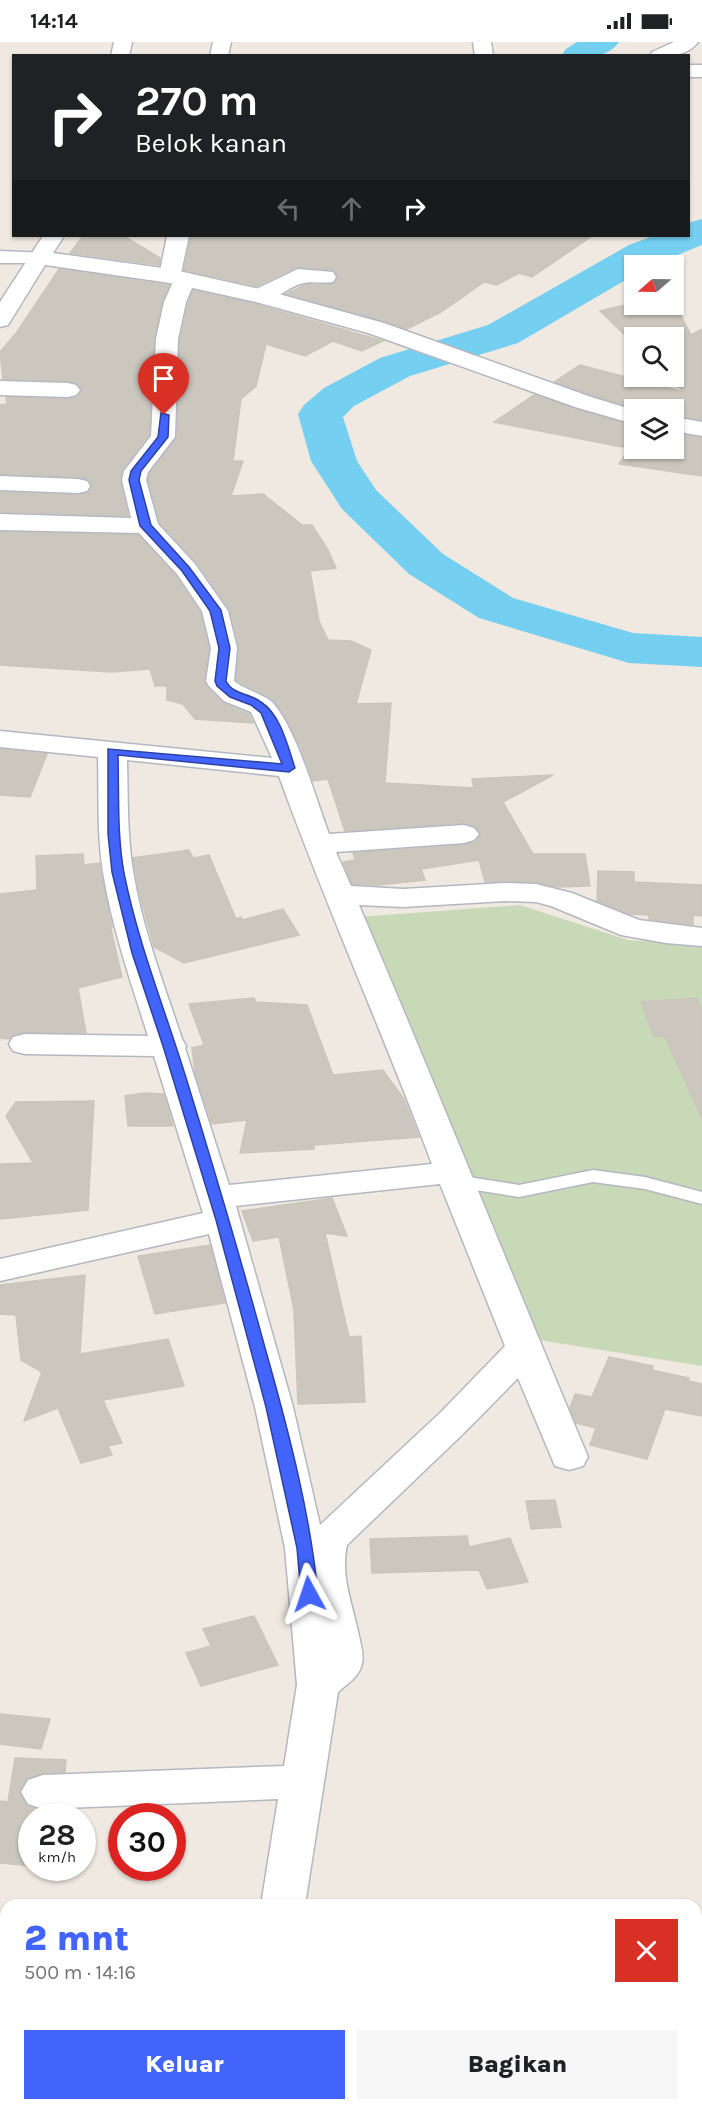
<!DOCTYPE html>
<html lang="id">
<head>
<meta charset="utf-8">
<style>
  :root { --surface:#fff; --page:#f6f6f6; --text:#202124; --muted:#757577; --accent:#4264fb }
  body { margin:0; font-family:Karla,sans-serif; background:var(--page); color:var(--text); height:100vh; display:flex; flex-direction:column; font-size:22px; white-space:nowrap }
  * { box-sizing:border-box; margin:0 }
  p { font-size:20px; color:var(--muted) }
  .icon { flex:none; width:33px; height:33px; fill:none; stroke:currentColor; stroke-width:2; stroke-linecap:round; stroke-linejoin:round }
  .map { position:relative; flex:1; overflow:hidden }
  .side { position:absolute; left:0px; top:1857px; width:702px; height:212px; display:flex; flex-direction:column; background:var(--surface); border-radius:18px 18px 0 0; box-shadow:0 2px 4px #0004 }
  .side>* { flex:none }
  .top-card { position:absolute; left:12px; top:12px; width:678px; height:183px; border-radius:0px; box-shadow:0 2px 4px #0004; background:#202124; color:#fff; overflow:hidden }
  .needle { width:39px; rotate:250deg }
  .buttons { position:absolute; left:624px; top:213px; display:grid; gap:12px }
  .buttons a { display:grid; place-items:center; width:60px; height:60px; border-radius:0px; background:var(--surface); box-shadow:0 2px 4px #0004; font-size:30px }
  .speed { position:absolute; left:18px; top:1761px; display:flex; gap:12px; font-size:30px; font-weight:700; text-align:center }
  .speed>* { display:grid; place-content:center; width:78px; height:78px; border-radius:50%; background:var(--surface); box-shadow:0 2px 4px #0004; line-height:1 }
  .speed small { font-size:15px; font-weight:400 }
  .speed .limit { border:9px solid #d22; background:#fff; color:#111 }
  .pin { position:absolute; display:grid; place-items:center; width:51px; height:51px; color:#fff; margin:-62px -26px; border-radius:50% 50% 50% 0; rotate:-45deg; box-shadow:0 0 6px #0007 }
  .pin .icon { rotate:45deg }
  .me { position:absolute; width:66px; margin:-33px; rotate:355deg; stroke-linejoin:round; filter:drop-shadow(0 0 4px #0008) }
  .turn { display:flex; align-items:center; gap:21px; height:126px; padding:0 24px; font-size:27px }
  .turn .icon { width:78px; height:78px; stroke-width:2.5 }
  .turn b { display:block; font-size:42px; line-height:51px }
  .lanes { display:flex; align-items:center; height:57px; padding:0 24px; background:#0003; justify-content:center; gap:30px; direction:ltr }
  .lanes .off { opacity:.35 }
  .round { display:grid; place-items:center; flex:none; width:63px; height:63px; border-radius:0px; background:var(--page) }
  .summary { display:flex; align-items:center; justify-content:space-between; height:102px; padding:0 24px }
  h1 { font-size:36px; font-weight:800; line-height:45px; color:var(--accent) }
  .action { display:flex; gap:12px; margin-top:auto; padding:12px 24px }
  .action a { flex:1; height:69px; border-radius:0px; background:var(--accent); color:#fff; font-size:24px; font-weight:800; line-height:69px; text-align:center }
  .action a+a { background:var(--page); color:var(--text) }
  .status { display:flex; justify-content:space-between; align-items:center; height:42px; padding:0 30px; background:var(--surface); direction:ltr }
  .status svg { height:16px; fill:currentColor }
  .map>svg:first-child { display:block }
  .cemetery { fill:#c8d9b8 }
  .lines { fill:none; stroke-linecap:round; stroke-linejoin:round }
  .river { fill:#75cff0; fill-rule:evenodd }
  .building { fill:#cbc7bf; stroke:#cbc5ba; stroke-width:1.5 }
  .service-casing { stroke:#b4b7c1; stroke-width:3 }
  .minor-casing { stroke:#b4b7c1; stroke-width:3 }
  .tertiary-casing { stroke:#b4b7c1; stroke-width:3 }
  .service { fill:#fff; fill-rule:evenodd }
  .minor { fill:#fff; fill-rule:evenodd }
  .tertiary { fill:#fff; fill-rule:evenodd }
  .route { fill:#4264fb; stroke:#2b41a3; stroke-width:1.5 }
</style>
</head>
<body>
<div class="status"><b>14:14</b><svg viewBox="0 0 49 12"><path d="M0 12V9h3v3zM5 12V6h3v6zM10 12V3h3v9zM15 12V0h3v12zM26 1h20v11H26zM47 4h2v5h-2z"/></svg></div>
<div class="map">
<svg width="702" height="2068" viewBox="0 0 702 2068">
  <rect width="100%" height="100%" fill="#efe9e1"/>
  <path class="cemetery" d="M520 863 628 898 702 903V1324L539 1298 358 875Z"/>
  <g class="lines">
    <path class="river" d="M577 0H619C606 19 582 14 561 14L566 7Z
      M702 177V203L650 224H634V233L518 301 410 334 354 364 343 375 357 419 376 448 443 512 513 556 633 591 702 595V625L629 621 479 576 409 532 342 467 311 419 298 372 304 363 324 346 380 316 488 283 629 203 653 194H688V181Z"/>
  </g>
  <path class="building" d="M83 194H124L160 216 159 223 70 211Z
    M191 194H592L532 235 519 231 497 243 484 240 441 270 407 287 286 252 304 243 333 242 338 234 333 228 297 225 257 244 184 228Z
    M59 227 169 243 162 260 154 297 149 393 122 428 120 438 128 474 0 470V450L78 453 87 451 92 445 89 438 78 435 0 432V363L7 362 6 355 68 357 78 354 82 348 78 342 68 339 3 337 0 310 17 290Z
    M193 248 255 262 383 299 362 309 333 299 305 314 266 302 256 344 241 357 233 419H243L231 454 263 452 302 483H312L327 506 336 526 310 529 319 579 328 598 351 599 371 608 356 662 391 661 385 741 474 746 472 737 553 733 503 760 533 812H585L590 844 556 845 536 840H485L479 818 421 827 425 838 378 843 352 842 343 820 355 818 353 811 464 803 475 800 481 792 475 784 464 781 345 789 328 737 313 739 300 704 284 672 271 656 236 638 239 605 230 568 197 521 160 481 148 438 150 431 177 395 180 297 188 261Z
    M629 262H652L655 267 678 268 691 293 702 287V378L674 373V368H636L554 340 580 323 684 350 668 334H674V296H634V302L600 269Z
    M534 353 634 384V406H674V391L702 396V434L619 422 632 403 622 405 494 380Z
    M0 490 138 493 175 533 200 570 209 606 204 639 207 645 223 661 249 672 253 681 195 677 183 662 167 658V644H155L150 627 111 630 0 623Z
    M0 707 47 712 30 755 0 753Z
    M189 808 193 816 209 813 236 877 241 875 242 878 283 867 299 893 184 921 154 905 139 850 133 816Z
    M83 812 84 823 99 821 112 885 110 883 122 935 78 946 86 991 25 990 12 993 9 997 0 996V852L37 848 36 814Z
    M598 829 634 830V840L702 843V874L693 873V883L649 877V873L630 872 597 859Z
    M254 956 256 960 307 963 333 1033 383 1028 404 1057 419 1095 314 1103V1107L240 1111 247 1078 212 1082 195 1031 192 1006 204 1003 189 962Z
    M697 956 702 969V1077L665 994 654 995 641 960Z
    M144 1051 164 1052 173 1084H128L125 1054Z
    M94 1059 88 1168 0 1177V1122L33 1121 6 1074 16 1060Z
    M332 1156 347 1194 325 1191 349 1295 361 1294 365 1360 298 1362 294 1268 279 1195 253 1199 242 1169Z
    M210 1203 225 1261 155 1272 138 1214Z
    M85 1233 80 1312 168 1297 184 1344 103 1358 122 1401 108 1404 112 1413 81 1421 58 1366 24 1379 42 1330 21 1318 16 1273 0 1272V1243Z
    M609 1315 653 1324 652 1328 689 1336 688 1339 702 1342V1374L665 1367 647 1417 590 1403 596 1386 576 1381 570 1366 575 1352 592 1355Z
    M555 1458 561 1485 531 1487 526 1459Z
    M467 1494 469 1505 510 1496 528 1540 487 1547 479 1528 372 1531 370 1497Z
    M254 1574 278 1623 201 1644 186 1611 211 1604 203 1587Z
    M0 1672 50 1677 41 1707 0 1702Z
    M15 1716 66 1718 65 1730 43 1731 27 1736 19 1749 27 1764 42 1769H56L55 1774H32V1824L0 1821V1759L8 1760Z"/>
  <g class="lines">
    <defs>
      <path id="service" d="M593 1128 645 1135 702 1150V1162L645 1147 593 1140 519 1155 456 1145 449 1143 447 1139 449 1135 456 1133 519 1143Z"/>
      <path id="minor" d="M213 0H231L228 14H210Z
        M473 0H491L493 14H475Z
        M674 0H698C687 15 667 14 650 14L652 10Z
        M688 23H702V35H688Z
        M167 194H189L181 231 193 232 196 237 186 260 178 297 175 395 148 430 146 438 158 482 195 522 228 569 237 606 234 639C245 648 266 653 273 661 297 688 316 758 329 792L464 783 474 786 479 792 474 798 464 801 336 810 351 844 403 847 505 841 536 842 572 851 639 878 702 886V904L666 901 621 893 551 864 536 860 505 859 403 865 359 863C437 1046 511 1231 588 1415L583 1424 569 1428 555 1424 518 1336 467 1388 347 1503C340 1535 353 1563 359 1594 361 1603 364 1614 362 1622 359 1635 347 1642 338 1650L305 1863H261L278 1757 43 1767 28 1762 21 1750 28 1738 43 1733 284 1724 297 1643 285 1506 255 1365 209 1192 0 1239V1217L203 1171 154 1014 25 1012 13 1009 9 1002 13 995 25 992 148 994C131 940 112 886 103 830 97 793 99 753 98 715L0 705V689L272 716 251 670 224 659 209 644 206 639 211 606 202 569 177 532 139 491 0 488V472L131 476 122 438 124 429 151 394 156 297 164 260 173 240 162 239 159 234ZM127 718 279 734C326 864 383 991 432 1122L229 1143 185 1006 186 1004 182 997C164 942 142 886 133 829 127 792 128 755 127 718ZM440 1142 505 1304 441 1370 320 1483 293 1365 236 1164Z
        M0 209 48 211 51 216 48 221H0Z
        M298 227 333 230 336 235 333 240C322 242 310 238 300 242 283 248 271 263 252 259L249 254 252 249Z
        M0 339 68 341 76 343 80 348 76 353 68 355 0 353Z
        M0 434 78 437 87 439 90 444 87 449 78 451 0 448Z
        M702 1914V1952L696 1954V1916Z
        M215 2062H263L261 2068H213Z"/>
      <path id="tertiary" d="M114 0H132L129 14H111Z
        M43 194H64L53 211 170 227 268 249 384 281 591 355 634 368V382L575 365 368 291 256 260 170 241 45 223 8 283 0 285V260Z
        M674 375 702 380V394L674 389Z"/>
    </defs>
    <use href="#service" class="service-casing"/>
    <use href="#minor" class="minor-casing"/>
    <use href="#tertiary" class="tertiary-casing"/>
    <use href="#service" class="service"/>
    <use href="#minor" class="minor"/>
    <use href="#tertiary" class="tertiary"/>
  </g>
  <path class="route" d="M161 371 169 373 168 395 141 429 139 438 151 483 189 525 221 568 230 606 226 639C233 653 250 651 261 660 281 673 288 705 295 726L289 730 118 713C119 752 117 793 124 831 138 902 166 970 187 1039 215 1130 242 1221 267 1313 289 1391 310 1471 318 1552L315 1556H304L301 1552 297 1506 266 1365 216 1178 163 1004 132 911 112 830 108 792V707L282 722 261 671 251 663 230 655 217 644 215 639 219 606 210 569 182 529 140 484 129 438 131 429 158 395Z"/>
</svg>
<div class="buttons">
<a><svg class="needle" viewBox="-14 -14 28 28"><path d="M0-13l5 13h-10z" fill="#e53935"/><path d="M0 13l5-13h-10z" fill="#757577"/></svg></a>
<a><svg class="icon" aria-label="search" viewBox="0 0 24 24"><circle cx="10" cy="10" r="6"/><path d="M15 15l6 6"/></svg></a>
<a><svg class="icon" aria-label="layers" viewBox="0 0 24 24"><path d="M12 4l9 5-9 5-9-5zM3 14l9 5 9-5"/></svg></a>
</div>
<div class="speed"><div>28<small>km/h</small></div><div class="limit">30</div></div>
<div class="pin" style="left:164px;top:373px;background:#d93025"><svg class="icon" aria-label="arrive" viewBox="0 0 24 24"><path d="M6 21V4h12l-3 4 3 4H6"/></svg></div>
<svg class="me" style="left:309px;top:1552px" viewBox="-20 -20 40 40"><path d="M0-17L14 15 0 8-14 15z" fill="#4264fb" stroke="#fff" stroke-width="4"/></svg>
<div class="top-card">
<div class="turn"><svg class="icon" aria-label="right" viewBox="0 0 24 24"><path d="M7 20v-9h11M14 6l5 5-5 5"/></svg><div><b>270 m</b>Belok kanan</div></div>
<div class="lanes"><svg class="icon off" aria-label="left" viewBox="0 0 24 24"><path d="M17 20v-9H6M10 6l-5 5 5 5"/></svg><svg class="icon off" aria-label="ahead" viewBox="0 0 24 24"><path d="M12 20V5M6 11l6-6 6 6"/></svg><svg class="icon" aria-label="right" viewBox="0 0 24 24"><path d="M7 20v-9h11M14 6l5 5-5 5"/></svg></div>
</div>
<section class="side">
<div class="summary"><div><h1>2 mnt</h1><p>500 m · 14:16</p></div><a class="round" style="background:#d93025;color:#fff"><svg class="icon" aria-label="close" viewBox="0 0 24 24"><path d="M6 6l12 12M18 6L6 18"/></svg></a></div>
<div class="action"><a>Keluar</a><a>Bagikan</a></div>
</section>
</div>
</body>
</html>
